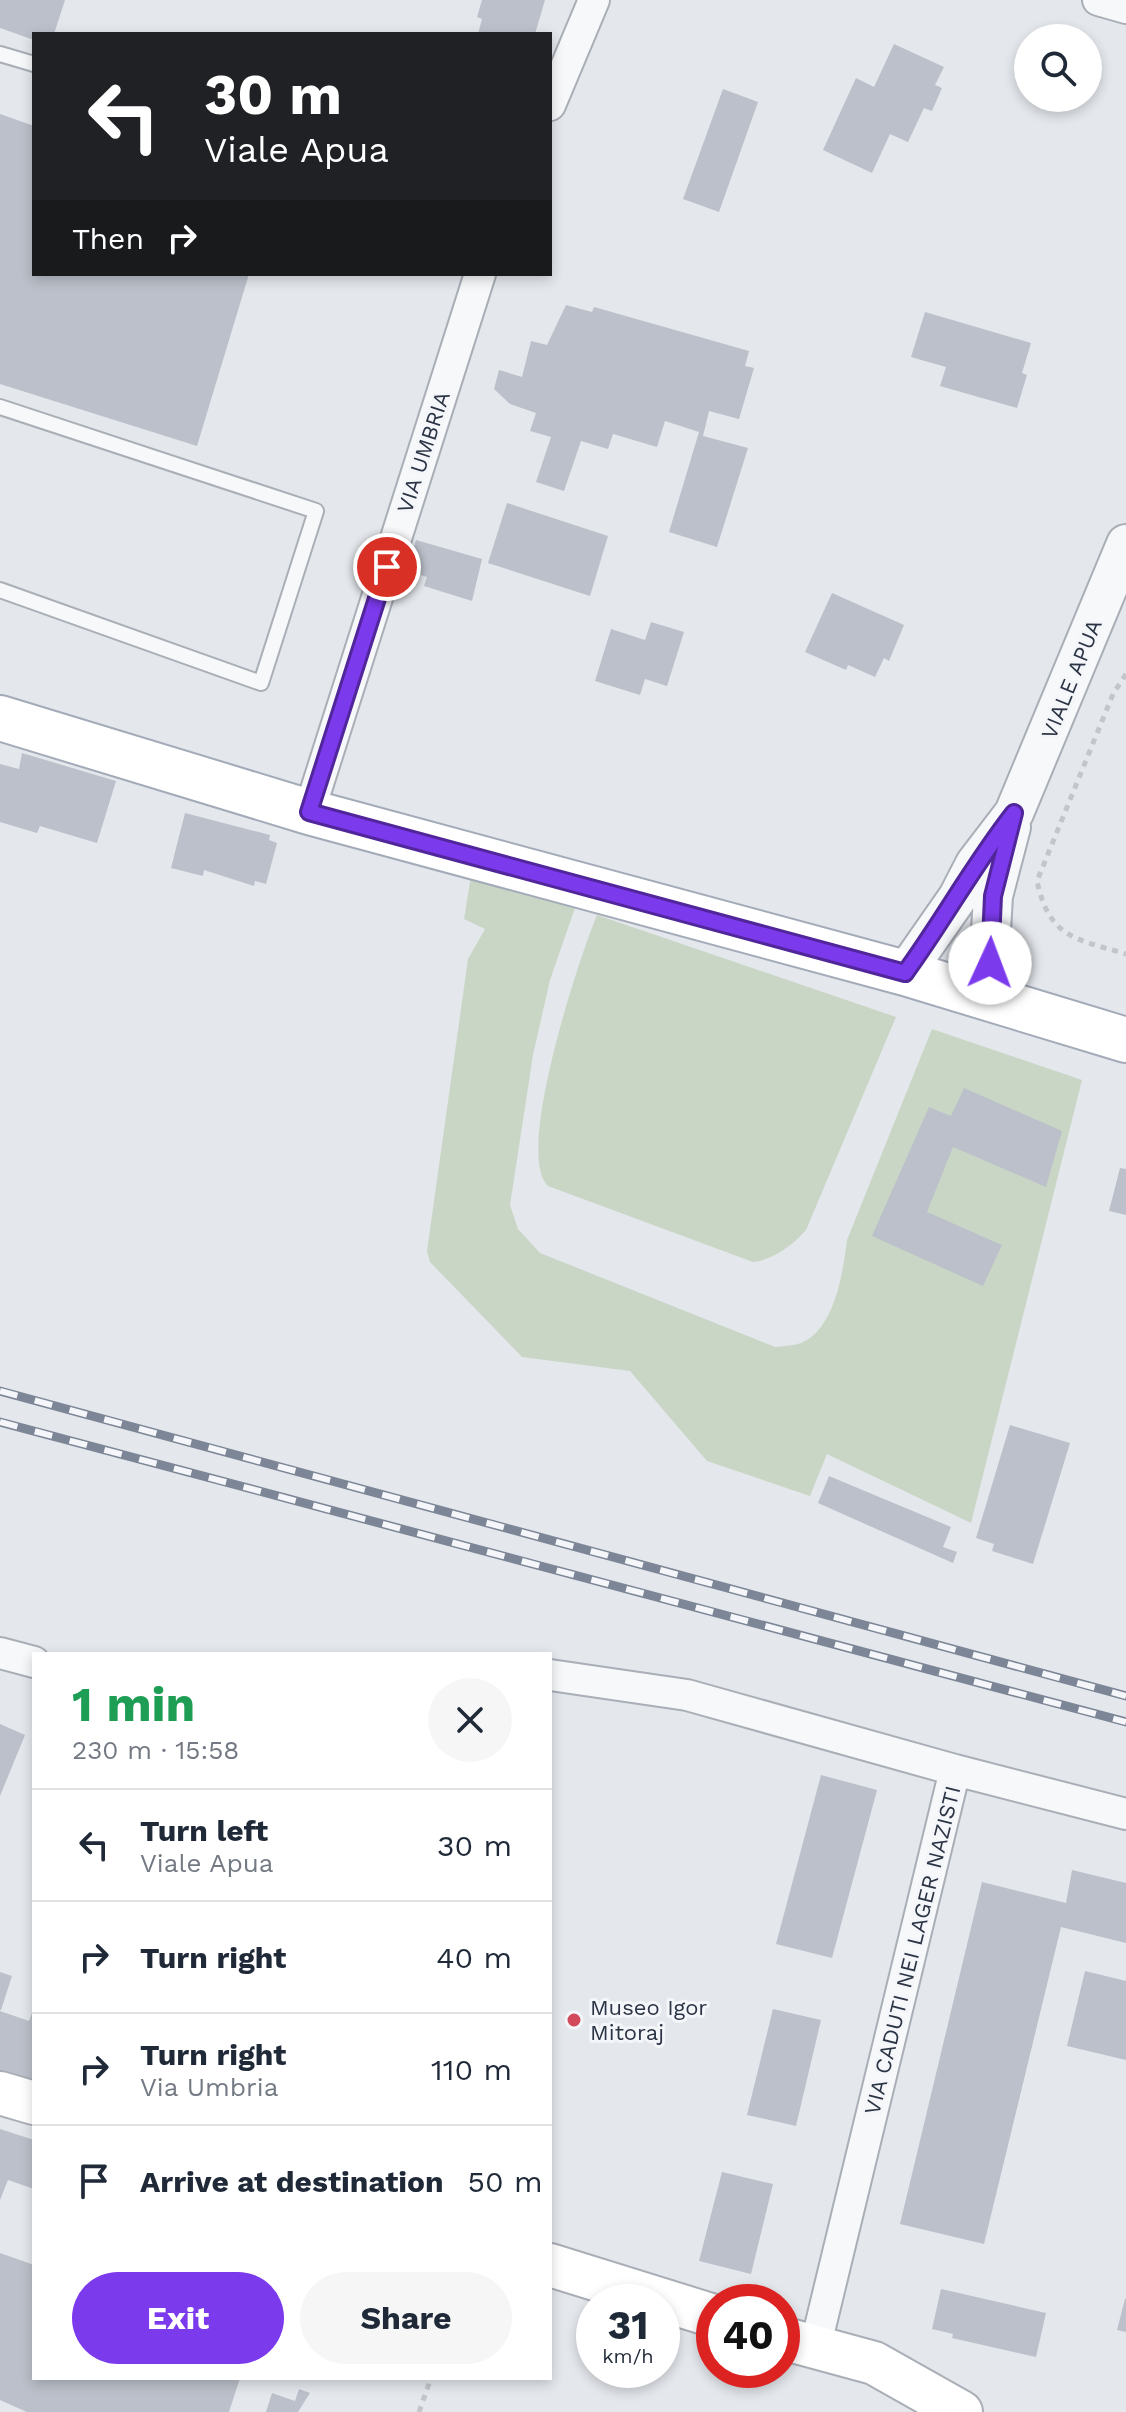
<!DOCTYPE html>
<html lang="en">
<head>
<meta charset="utf-8">
<style>
  :root { --surface:#fff; --page:#f6f6f7; --text:#1f2937; --muted:#747a83; --line:#e0e1e3; --accent:#7c3aed }
  body { margin:0; font-family:"Work Sans",sans-serif; background:var(--page); color:var(--text); height:100vh; display:flex; flex-direction:column; font-size:30px; white-space:nowrap }
  * { box-sizing:border-box; margin:0 }
  p { font-size:26px; color:var(--muted) }
  .icon { flex:none; width:44px; height:44px; fill:none; stroke:currentColor; stroke-width:2; stroke-linecap:round; stroke-linejoin:round }
  .map { position:relative; flex:1; overflow:hidden }
  .details { position:absolute; left:32px; top:1652px; width:520px; height:728px; display:flex; flex-direction:column; background:var(--surface); border-radius:0px; box-shadow:0 4px 12px #0003 }
  .details>* { flex:none }
  .top-card { position:absolute; left:32px; top:32px; width:520px; height:244px; border-radius:0px; box-shadow:0 4px 12px #0003; background:#202124; color:#fff; overflow:hidden }
  .tools { position:absolute; left:1014px; top:24px; display:grid; gap:16px }
  .tools a { display:grid; place-items:center; width:88px; height:88px; border-radius:50%; background:var(--surface); box-shadow:0 4px 12px #0003; font-size:40px }
  .speed { position:absolute; left:576px; top:2284px; display:flex; gap:16px; font-size:40px; font-weight:700; text-align:center }
  .speed>* { display:grid; place-content:center; width:104px; height:104px; border-radius:50%; background:var(--surface); box-shadow:0 4px 12px #0003; line-height:1 }
  .speed small { font-size:20px; font-weight:400 }
  .speed .limit { border:12px solid #d22; background:#fff; color:#111 }
  .pin { position:absolute; display:grid; place-items:center; width:68px; height:68px; color:#fff; margin:-34px; border:4px solid #fff; border-radius:50%; box-shadow:0 2px 8px #0007 }
  .me { position:absolute; width:88px; margin:-44px; rotate:2deg; stroke-linejoin:round; filter:drop-shadow(0 0 6px #0008) }
  .turn { display:flex; align-items:center; gap:28px; height:168px; padding:0 40px; font-size:36px }
  .turn .icon { width:104px; height:104px; stroke-width:2.5 }
  .turn b { display:block; font-size:56px; line-height:68px }
  .then { display:flex; align-items:center; height:76px; padding:0 40px; background:#0003; gap:16px; font-size:30px }
  .round { display:grid; place-items:center; flex:none; width:84px; height:84px; border-radius:42px; background:var(--page) }
  .head { display:flex; align-items:center; justify-content:space-between; height:136px; padding:0 40px }
  h1 { font-size:48px; font-weight:700; line-height:60px; color:#1e9e55 }
  .action { display:flex; gap:16px; margin-top:auto; padding:16px 40px }
  .action a { flex:1; height:92px; border-radius:48px; background:var(--accent); color:#fff; font-size:32px; font-weight:700; line-height:92px; text-align:center }
  .action a+a { background:var(--page); color:var(--text) }
  ul { padding:0; list-style:none }
  li { display:flex; align-items:center; gap:24px; height:112px; padding:0 40px; border-top:2px solid var(--line) }
  li div { flex:1 }
  li b { display:block; font-size:30px }
  li em { font-style:normal }
  .map>svg:first-child { display:block }
  .green { fill:#c9d6c5 }
  .building { fill:#bbc0ca }
  .lines { fill:none; stroke-linecap:round; stroke-linejoin:round }
  .service-casing { stroke:#a9aeb7; stroke-width:18 }
  .minor-casing { stroke:#a9aeb7; stroke-width:34 }
  .tertiary-casing { stroke:#a9aeb7; stroke-width:42 }
  .secondary-casing { stroke:#a9aeb7; stroke-width:46 }
  .primary-casing { stroke:#a3abb8; stroke-width:48 }
  .path { stroke:#c2c5cb; stroke-width:5; stroke-dasharray:6 6; stroke-linecap:butt }
  .service { stroke:#f7f8fa; stroke-width:14 }
  .minor { stroke:#f7f8fa; stroke-width:30 }
  .tertiary { stroke:#f7f8fa; stroke-width:38 }
  .secondary { stroke:#fff; stroke-width:42 }
  .primary { stroke:#fff; stroke-width:44 }
  .rail-casing { stroke:#7d8696; stroke-width:9 }
  .rail { stroke:#f4f6f9; stroke-width:6; stroke-dasharray:18; stroke-linecap:butt }
  .route-casing { stroke:#51269a; stroke-width:20 }
  .route { stroke:#7c3aed; stroke-width:14 }
  .poi-dot { fill:#d1495b; stroke:#f4f6f9; stroke-width:3 }
  .labels { text-anchor:middle; stroke-width:6; stroke-linejoin:round; paint-order:stroke }
  .street-label { font-size:22px; fill:#2b3445; stroke:#f4f6f9 }
  .poi-label { font-size:22px; fill:#2b3445; stroke:#f4f6f9; text-anchor:start }
</style>
</head>
<body>
<div class="map">
<svg width="1126" height="2412" viewBox="0 0 1126 2412">
  <rect width="100%" height="100%" fill="#e4e7ec"/>
  <path class="green" d="M471 876 575 908 550 980 533 1055 510 1205 518 1229 540 1253 775 1347C783 1346 793 1346 801 1343 835 1329 843 1272 847 1240L932 1029 1082 1080 971 1523 827 1454 810 1496 707 1461 630 1371 522 1357 430 1262 427 1251 468 959 485 929 464 919Z
    M597 915 896 1017 806 1230C793 1245 773 1260 753 1262L548 1186C514 1155 579 958 597 915Z"/>
  <path class="building" d="M0 0H65L54 34H34V40L0 28Z
    M482 0H545L535 34H478L482 19 477 17Z
    M894 44 944 67 935 85 942 88 932 111 924 108 908 142 890 134 872 173 823 150 856 78 874 87Z
    M723 89 758 102 719 212 683 199Z
    M0 114 34 126V274H249L197 446 0 384Z
    M566 305 592 312 594 307 749 351 745 366 754 368 739 419 709 411 703 436 748 448 717 547 669 532 699 432 665 421 657 447 613 434 608 449 581 441 564 491 536 482 551 437 530 431 536 413 510 404 494 389 499 370 522 377 531 341 547 345Z
    M925 312 1031 343 1022 373 1027 375 1017 408 940 386 946 367 911 357Z
    M507 503 608 536 590 596 488 563Z
    M416 540 482 559 472 601 424 586 427 577 408 571Z
    M832 593 904 625 889 661 884 658 875 677 848 665 846 670 805 652Z
    M651 622 684 632 667 686 645 679 640 695 595 681 611 629 645 640Z
    M22 753 116 781 97 843 40 826 37 833 0 822V764L19 769Z
    M185 813 270 835 269 840 277 843 266 884 255 881 254 886 204 870 203 876 171 868Z
    M964 1088 1062 1131 1046 1187 953 1147 927 1212 1002 1245 983 1286 872 1236 929 1107 951 1116Z
    M1120 1168 1126 1169V1215L1109 1211Z
    M1010 1425 1070 1443 1033 1564 992 1551 994 1544 976 1538Z
    M829 1476 951 1527 943 1547 957 1552 953 1563 818 1503Z
    M0 1724 25 1735 0 1796Z
    M821 1775 877 1790 832 1958 776 1944Z
    M1072 1870 1126 1883V1943L1061 1927 984 2244 900 2224 982 1882 1066 1903Z
    M1085 1971 1126 1981V2060L1067 2046Z
    M0 1972 12 1976 1 2010H0Z
    M34 2008V2086L0 2074V2011L29 2021Z
    M773 2009 821 2020 796 2126 747 2115Z
    M0 2129 34 2140V2189L8 2180 0 2200Z
    M722 2172 773 2184 751 2274 699 2261Z
    M0 2253 34 2265V2378H240L229 2412H27L0 2400Z
    M941 2289 1046 2313 1036 2357 952 2338 953 2334 932 2329Z
    M1125 2299H1126V2332L1117 2330Z
    M299 2389 310 2393 298 2412H266L272 2393 295 2401Z"/>
  <g class="lines">
    <defs>
      <path id="service" d="M0 54 34 64
        M0 407 316 511 261 683 0 590"/>
      <path id="minor" d="M1098 0 1126 8
        M550 105 594 0
        M309 812 480 274
        M0 1653 34 1662
        M550 1675 687 1695 955 1770 815 2348
        M955 1770 1126 1814"/>
      <path id="tertiary" d="M905 973 958 897 975 864 1014 813 1126 544
        M987 999 993 896 1011 827"/>
      <path id="secondary" d="M0 2093 34 2103
        M550 2265 714 2316
        M782 2338 874 2363 961 2412"/>
      <path id="primary" d="M0 718 309 812 905 973 1126 1040"/>
    </defs>
    <use href="#service" class="service-casing"/>
    <use href="#minor" class="minor-casing"/>
    <use href="#tertiary" class="tertiary-casing"/>
    <use href="#secondary" class="secondary-casing"/>
    <use href="#primary" class="primary-casing"/>
    <path class="path" d="M1126 674 1113 694 1037 881C1049 938 1076 939 1126 954
      M419 2412 431 2378"/>
    <use href="#service" class="service"/>
    <use href="#minor" class="minor"/>
    <use href="#tertiary" class="tertiary"/>
    <use href="#secondary" class="secondary"/>
    <use href="#primary" class="primary"/>
    <defs>
      <path id="rail" d="M0 1391 1126 1696
        M0 1422 1126 1722"/>
    </defs>
    <use href="#rail" class="rail-casing"/>
    <use href="#rail" class="rail"/>
  </g>
  <g class="lines">
    <defs>
      <path id="route" d="M387 567 309 812 905 973C943 921 974 864 1014 813L993 896 990 963"/>
    </defs>
    <use href="#route" class="route-casing"/>
    <use href="#route" class="route"/>
  </g>
  <circle class="poi-dot" cx="574" cy="2020" r="8"/>
  <g class="labels">
    <g class="street-label">
      <text transform="translate(423 452) rotate(-72)" y="8">VIA UMBRIA</text>
      <text transform="translate(1071 679) rotate(-68)" y="8">VIALE APUA</text>
      <text transform="translate(912 1950) rotate(-76)" y="8">VIA CADUTI NEI LAGER NAZISTI</text>
    </g>
    <g class="poi-label">
      <text x="590" y="2015">Museo Igor<tspan x="590" dy="25">Mitoraj</tspan></text>
    </g>
  </g>
</svg>
<div class="tools">
<a><svg class="icon" aria-label="search" viewBox="0 0 24 24"><circle cx="10" cy="10" r="6"/><path d="M15 15l6 6"/></svg></a>
</div>
<div class="speed"><div>31<small>km/h</small></div><div class="limit">40</div></div>
<div class="pin" style="left:387px;top:567px;background:#d93025"><svg class="icon" aria-label="arrive" viewBox="0 0 24 24"><path d="M6 21V4h12l-3 4 3 4H6"/></svg></div>
<svg class="me" style="left:990px;top:963px" viewBox="-20 -20 40 40"><circle r="19" fill="#fff"/><path d="M0-13L10 11 0 6-10 11z" fill="#7c3aed"/></svg>
<div class="top-card">
<div class="turn"><svg class="icon" aria-label="left" viewBox="0 0 24 24"><path d="M17 20v-9H6M10 6l-5 5 5 5"/></svg><div><b>30 m</b>Viale Apua</div></div>
<div class="then">Then<svg class="icon" aria-label="right" viewBox="0 0 24 24"><path d="M7 20v-9h11M14 6l5 5-5 5"/></svg></div>
</div>
<section class="details">
<div class="head"><div><h1>1 min</h1><p>230 m · 15:58</p></div><a class="round"><svg class="icon" aria-label="close" viewBox="0 0 24 24"><path d="M6 6l12 12M18 6L6 18"/></svg></a></div>
<ul>
<li><svg class="icon" aria-label="left" viewBox="0 0 24 24"><path d="M17 20v-9H6M10 6l-5 5 5 5"/></svg><div><b>Turn left</b><p>Viale Apua</p></div><em>30 m</em></li>
<li><svg class="icon" aria-label="right" viewBox="0 0 24 24"><path d="M7 20v-9h11M14 6l5 5-5 5"/></svg><div><b>Turn right</b></div><em>40 m</em></li>
<li><svg class="icon" aria-label="right" viewBox="0 0 24 24"><path d="M7 20v-9h11M14 6l5 5-5 5"/></svg><div><b>Turn right</b><p>Via Umbria</p></div><em>110 m</em></li>
<li><svg class="icon" aria-label="arrive" viewBox="0 0 24 24"><path d="M6 21V4h12l-3 4 3 4H6"/></svg><div><b>Arrive at destination</b></div><em>50 m</em></li>
</ul>
<div class="action"><a>Exit</a><a>Share</a></div>
</section>
</div>
</body>
</html>
